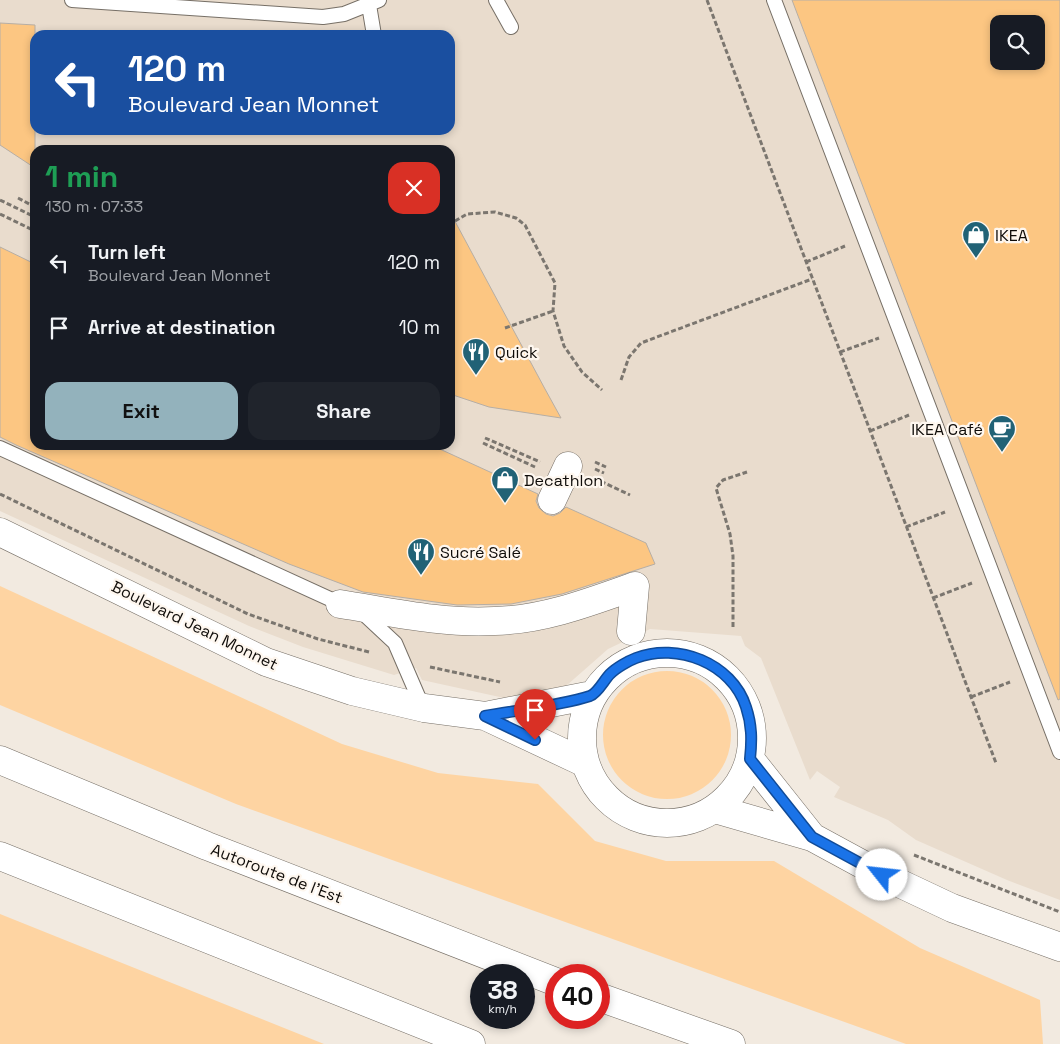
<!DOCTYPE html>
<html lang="en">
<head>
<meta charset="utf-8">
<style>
  :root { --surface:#171b24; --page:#20242c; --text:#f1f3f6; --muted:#9ea1a6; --accent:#93b2bc }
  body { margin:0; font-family:"Space Grotesk",sans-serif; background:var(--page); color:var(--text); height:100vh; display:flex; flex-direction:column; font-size:19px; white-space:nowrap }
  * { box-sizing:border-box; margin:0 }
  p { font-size:16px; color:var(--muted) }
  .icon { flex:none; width:28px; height:28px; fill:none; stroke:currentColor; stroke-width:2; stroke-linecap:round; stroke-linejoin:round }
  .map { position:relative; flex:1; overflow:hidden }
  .panel { position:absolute; left:30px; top:145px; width:425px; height:305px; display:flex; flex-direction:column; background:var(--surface); border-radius:15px; box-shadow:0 2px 8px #0003 }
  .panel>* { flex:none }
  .guide { position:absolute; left:30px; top:30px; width:425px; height:105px; border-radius:15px; box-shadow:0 2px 8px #0003; background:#1a4fa0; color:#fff; overflow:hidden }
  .buttons { position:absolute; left:990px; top:15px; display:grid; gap:10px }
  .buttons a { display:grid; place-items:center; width:55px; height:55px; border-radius:10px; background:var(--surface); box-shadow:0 2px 8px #0003; font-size:25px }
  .speed { position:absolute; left:470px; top:964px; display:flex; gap:10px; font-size:25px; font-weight:700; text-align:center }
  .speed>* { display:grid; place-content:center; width:65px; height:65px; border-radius:50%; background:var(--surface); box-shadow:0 2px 8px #0003; line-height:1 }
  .speed small { font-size:12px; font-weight:400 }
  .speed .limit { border:8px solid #d22; background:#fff; color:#111 }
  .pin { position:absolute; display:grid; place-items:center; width:42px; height:42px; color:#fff; margin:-51px -21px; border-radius:50% 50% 50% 0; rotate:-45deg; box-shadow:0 0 5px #0007 }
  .pin .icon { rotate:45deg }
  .me { position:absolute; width:55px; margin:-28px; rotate:299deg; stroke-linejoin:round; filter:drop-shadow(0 0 4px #0008) }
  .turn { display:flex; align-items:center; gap:18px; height:105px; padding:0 15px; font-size:22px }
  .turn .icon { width:65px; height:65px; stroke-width:2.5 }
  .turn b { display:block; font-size:35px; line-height:42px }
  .round { display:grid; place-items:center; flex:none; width:52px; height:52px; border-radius:15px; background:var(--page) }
  .headline { display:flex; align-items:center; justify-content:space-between; height:85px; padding:0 15px }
  h1 { font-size:30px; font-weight:600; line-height:38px; color:#1e9e55 }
  .action { display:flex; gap:10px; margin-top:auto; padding:10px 15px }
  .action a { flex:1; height:58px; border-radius:15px; background:var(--accent); color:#111; font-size:20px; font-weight:600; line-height:58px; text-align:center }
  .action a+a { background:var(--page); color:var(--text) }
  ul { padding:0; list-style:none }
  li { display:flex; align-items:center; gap:15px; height:65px; padding:0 15px }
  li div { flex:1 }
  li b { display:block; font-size:19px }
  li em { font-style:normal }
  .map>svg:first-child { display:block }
  .built { fill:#e9dccd; fill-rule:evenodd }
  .grass { fill:#fed4a2 }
  .building { fill:#fcc682; stroke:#b6aea5; fill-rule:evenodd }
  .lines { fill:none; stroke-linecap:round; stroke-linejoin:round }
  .lane-casing { stroke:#766f66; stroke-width:16 }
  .street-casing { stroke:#766f66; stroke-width:29 }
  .secondary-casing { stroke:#766f66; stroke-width:29 }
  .highway-casing { stroke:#766f66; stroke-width:29 }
  .path { stroke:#7b766f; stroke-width:3; stroke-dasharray:5 2.5; stroke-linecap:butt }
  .lane { stroke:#fff; stroke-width:14 }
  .street { stroke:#fff; stroke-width:28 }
  .secondary { stroke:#fff; stroke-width:28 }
  .highway { stroke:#fff; stroke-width:28 }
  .route-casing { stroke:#114b97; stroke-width:12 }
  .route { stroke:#1a73e8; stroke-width:9 }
  .labels { text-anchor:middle; stroke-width:4.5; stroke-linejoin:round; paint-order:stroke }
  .poi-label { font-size:16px; fill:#0f0c09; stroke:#fef7ef; text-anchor:start }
  .street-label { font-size:16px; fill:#0f0c09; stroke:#fef7ef }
</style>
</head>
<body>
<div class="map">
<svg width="1060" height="1044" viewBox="0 0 1060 1044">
  <rect width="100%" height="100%" fill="#f2eae0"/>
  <path class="built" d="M0 0H1060V900L1007 880 916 840 888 820 834 797 840 787 817 771 810 780 761 658 745 646 741 636 650 629 608 649 566 686 513 700 422 680 416 668 394 675 303 647 249 626 0 511ZM999 24H1036V61H999ZM35 35H450V130H35ZM35 150H450V445H35Z"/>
  <path class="grass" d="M0 586 342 744 438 773 538 784 595 841 666 861H774L920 948 1040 1000 1043 1044H906L236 804 0 705Z
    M603 735a64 64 0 1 1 128 0a64 64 0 1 1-128 0Z
    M0 914 324 1044H0Z"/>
  <path class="building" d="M792 0H1060V699L1058 700ZM999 24H1036V61H999Z
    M0 23 35 25V168L0 145Z
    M450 212 545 389 561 418 489 407 450 394Z
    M0 247 35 264V445H431L538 494 536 501 539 508 546 514 553 516 560 513 566 507 646 543 655 564 562 594 511 604 457 605 363 592 289 564 16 445 0 437Z"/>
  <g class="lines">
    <defs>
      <path id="lane" d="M72 0 323 17 344 14 379 0
        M496 0 511 27
        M774 0 1060 752
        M369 5 374 35
        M0 448 365 615 395 643 423 708"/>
      <path id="street" d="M552 500 568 466
        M340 604C391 612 443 624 495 621 543 620 590 602 635 586L631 631"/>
      <path id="secondary" d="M0 532 266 662 352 691 424 708 485 716 592 695
        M582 738a85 85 0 1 1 170 0a85 85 0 1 1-170 0Z
        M485 716 585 763
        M750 759 812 837
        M715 809 812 837 882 875 952 908 1060 947"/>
      <path id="highway" d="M0 760 207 846 556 982
        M0 856 471 1044
        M599 997 731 1044"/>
    </defs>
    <use href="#lane" class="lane-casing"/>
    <use href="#street" class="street-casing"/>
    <use href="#secondary" class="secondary-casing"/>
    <use href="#highway" class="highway-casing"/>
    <path class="path" d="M707 0 996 763
      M18 198 35 207
      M0 200 35 217
      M0 214 35 231
      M455 221 467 214 495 212 516 218 525 225 555 283 553 311 564 346 582 372 602 390
      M806 262 845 246
      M505 328 553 311
      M840 352 879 338
      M621 380 629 357 641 343 812 279
      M870 431 909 415
      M485 438 540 462
      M483 443 535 467
      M595 462 606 467
      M595 469 604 473
      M594 478 630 495
      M0 494 248 614 318 639 369 652
      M906 527 945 512
      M933 598 972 583
      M733 627V556L730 534 716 488 723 480 747 472
      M430 667 500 682
      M971 697 1010 682
      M914 855 1060 912"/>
    <use href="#lane" class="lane"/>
    <use href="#street" class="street"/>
    <use href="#secondary" class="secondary"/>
    <use href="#highway" class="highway"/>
  </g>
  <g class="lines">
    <defs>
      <path id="route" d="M535 740 485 716C518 710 559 706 590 696 598 693 604 680 610 674 616 668 628 661 636 658 677 642 732 663 746 707 752 725 752 740 750 759L812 837 882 875"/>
    </defs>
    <use href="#route" class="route-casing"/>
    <use href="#route" class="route"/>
  </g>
  <defs>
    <symbol id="shop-pin" viewBox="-11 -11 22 30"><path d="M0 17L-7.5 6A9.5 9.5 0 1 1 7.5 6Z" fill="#216276" stroke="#fef7ef"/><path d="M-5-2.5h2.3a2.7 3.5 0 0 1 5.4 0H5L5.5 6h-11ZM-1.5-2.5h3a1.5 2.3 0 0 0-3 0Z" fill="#fff"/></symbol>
    <symbol id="restaurant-pin" viewBox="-11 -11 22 30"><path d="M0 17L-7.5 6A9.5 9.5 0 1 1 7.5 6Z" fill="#216276" stroke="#fef7ef"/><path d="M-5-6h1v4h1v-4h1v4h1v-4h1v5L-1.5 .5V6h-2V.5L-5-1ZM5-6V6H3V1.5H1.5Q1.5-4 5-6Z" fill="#fff"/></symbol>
    <symbol id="cafe-pin" viewBox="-11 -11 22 30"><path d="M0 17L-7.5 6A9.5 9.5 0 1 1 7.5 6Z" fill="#216276" stroke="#fef7ef"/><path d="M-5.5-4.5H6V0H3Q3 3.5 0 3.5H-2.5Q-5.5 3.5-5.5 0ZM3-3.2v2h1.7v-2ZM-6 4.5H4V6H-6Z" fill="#fff"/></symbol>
  </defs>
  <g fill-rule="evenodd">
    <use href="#shop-pin" x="960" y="219" width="32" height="43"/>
    <use href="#restaurant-pin" x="460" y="336" width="32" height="43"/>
    <use href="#cafe-pin" x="986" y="413" width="32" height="43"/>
    <use href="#shop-pin" x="489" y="464" width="32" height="43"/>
    <use href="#restaurant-pin" x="405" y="536" width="32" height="43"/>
  </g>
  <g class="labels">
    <g class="poi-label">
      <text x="995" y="241">IKEA</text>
      <text x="495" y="358">Quick</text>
      <text x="983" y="435" text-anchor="end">IKEA Café</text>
      <text x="524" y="486">Decathlon</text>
      <text x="440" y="558">Sucré Salé</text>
    </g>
    <g class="street-label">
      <text transform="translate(195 625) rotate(26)" y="6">Boulevard Jean Monnet</text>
      <text transform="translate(277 873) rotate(21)" y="6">Autoroute de l’Est</text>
    </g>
  </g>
</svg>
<div class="buttons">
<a><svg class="icon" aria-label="search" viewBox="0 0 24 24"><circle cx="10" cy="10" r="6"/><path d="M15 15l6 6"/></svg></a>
</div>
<div class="speed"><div>38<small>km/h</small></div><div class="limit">40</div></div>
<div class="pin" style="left:535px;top:740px;background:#d93025"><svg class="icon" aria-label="arrive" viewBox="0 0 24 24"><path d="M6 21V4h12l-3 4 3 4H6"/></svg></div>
<svg class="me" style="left:882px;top:875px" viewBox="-20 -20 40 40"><circle r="19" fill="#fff"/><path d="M0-13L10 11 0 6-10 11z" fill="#1a73e8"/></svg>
<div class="guide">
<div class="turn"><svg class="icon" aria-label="left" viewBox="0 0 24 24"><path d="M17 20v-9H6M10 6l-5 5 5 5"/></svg><div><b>120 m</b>Boulevard Jean Monnet</div></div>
</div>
<section class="panel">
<div class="headline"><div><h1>1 min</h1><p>130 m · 07:33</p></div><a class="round" style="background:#d93025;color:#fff"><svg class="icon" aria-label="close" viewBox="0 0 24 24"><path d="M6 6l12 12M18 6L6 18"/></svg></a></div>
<ul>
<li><svg class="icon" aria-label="left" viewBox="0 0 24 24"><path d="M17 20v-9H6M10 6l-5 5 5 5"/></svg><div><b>Turn left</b><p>Boulevard Jean Monnet</p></div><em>120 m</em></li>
<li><svg class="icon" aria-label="arrive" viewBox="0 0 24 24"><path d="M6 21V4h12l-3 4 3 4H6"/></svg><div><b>Arrive at destination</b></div><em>10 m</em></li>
</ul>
<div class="action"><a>Exit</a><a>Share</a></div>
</section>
</div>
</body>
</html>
